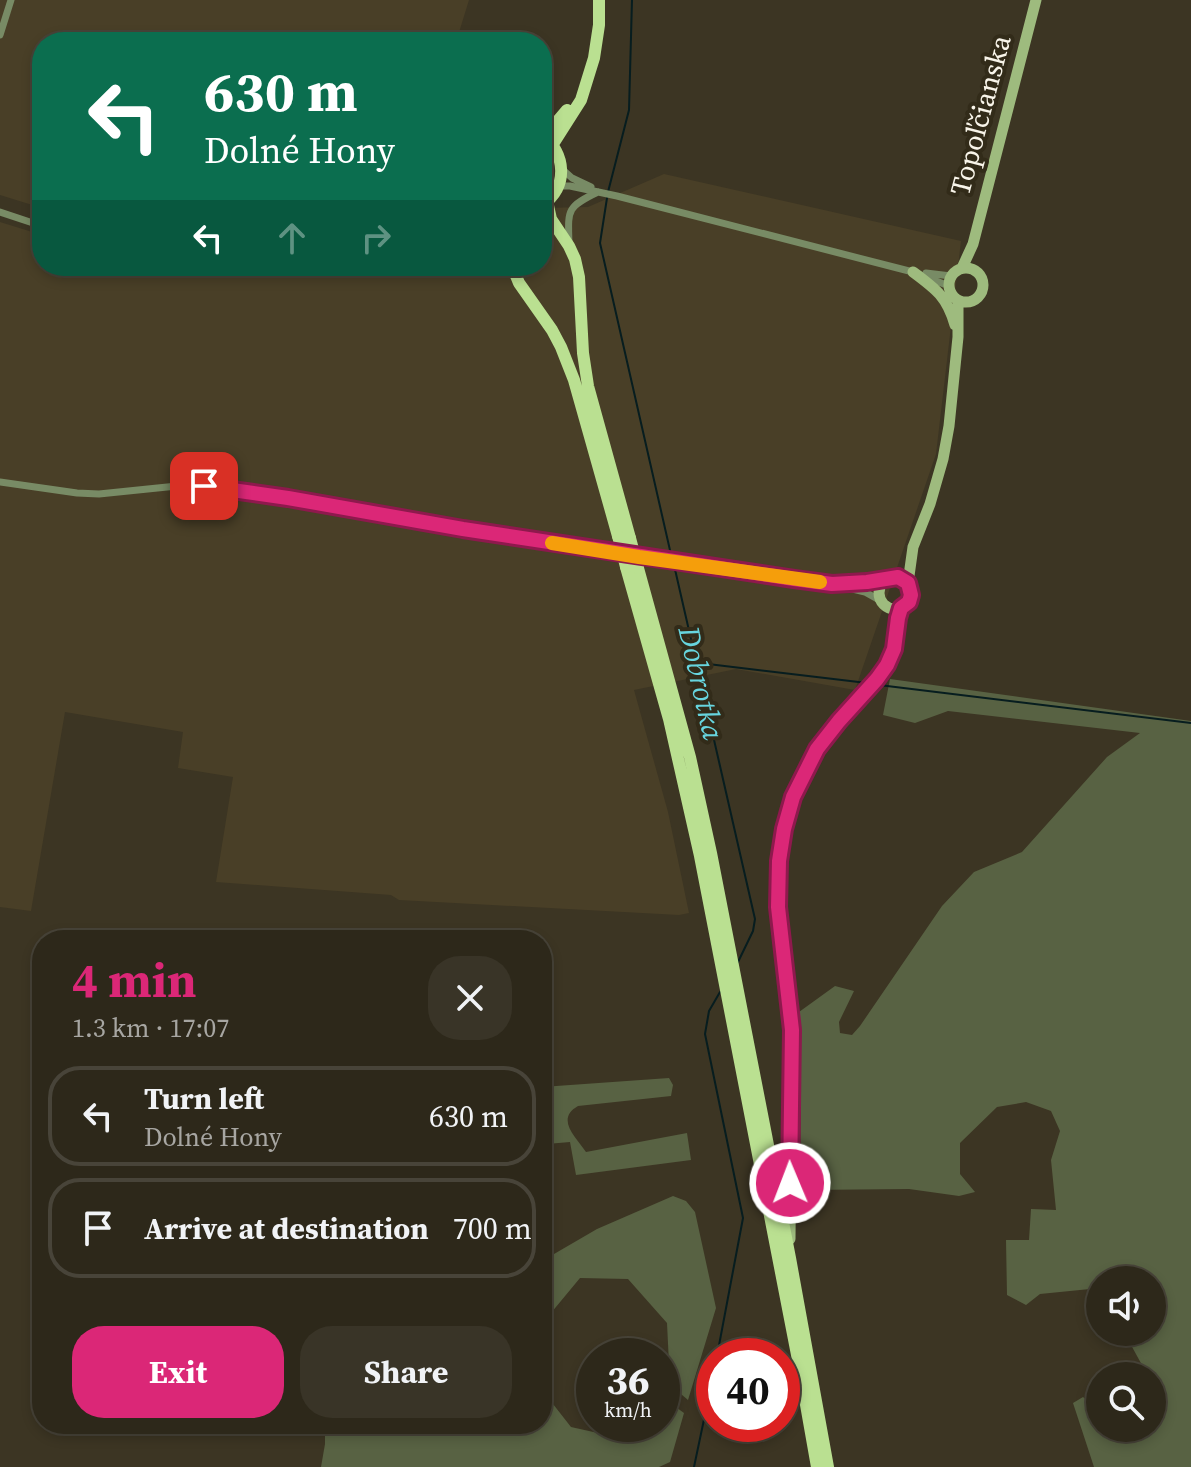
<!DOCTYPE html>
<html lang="en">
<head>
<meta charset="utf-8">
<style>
  :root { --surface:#2d281a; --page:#393427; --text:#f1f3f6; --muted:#a7a6a2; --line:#484439; --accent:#db2777 }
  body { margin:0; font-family:"Source Serif 4",serif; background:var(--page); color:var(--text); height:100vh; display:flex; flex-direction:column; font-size:30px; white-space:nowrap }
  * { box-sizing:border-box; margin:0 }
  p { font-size:26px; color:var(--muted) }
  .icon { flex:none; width:44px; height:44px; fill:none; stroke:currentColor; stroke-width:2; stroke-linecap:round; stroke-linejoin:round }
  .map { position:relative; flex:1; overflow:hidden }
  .sheet { position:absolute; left:32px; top:930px; width:520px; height:504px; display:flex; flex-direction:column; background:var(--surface); border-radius:32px; box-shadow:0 4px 12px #0003,0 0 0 2px var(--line) }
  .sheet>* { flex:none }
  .top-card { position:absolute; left:32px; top:32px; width:520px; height:244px; border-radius:32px; box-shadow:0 4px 12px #0003,0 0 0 2px var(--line); background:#0b6e4f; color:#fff; overflow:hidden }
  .fabs { position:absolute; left:1086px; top:1266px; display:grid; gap:16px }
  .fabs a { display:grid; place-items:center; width:80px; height:80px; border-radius:50%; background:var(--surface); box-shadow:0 4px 12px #0003,0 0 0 2px var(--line); font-size:40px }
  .speed { position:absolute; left:576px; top:1338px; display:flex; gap:16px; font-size:40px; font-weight:700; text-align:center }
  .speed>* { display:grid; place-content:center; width:104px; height:104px; border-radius:50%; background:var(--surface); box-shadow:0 4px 12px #0003,0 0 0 2px var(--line); line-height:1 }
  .speed small { font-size:20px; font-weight:400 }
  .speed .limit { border:12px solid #d22; background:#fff; color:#111 }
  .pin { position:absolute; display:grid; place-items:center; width:68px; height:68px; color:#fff; margin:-34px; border-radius:16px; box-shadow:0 4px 12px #0006 }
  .me { position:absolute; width:88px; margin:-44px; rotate:359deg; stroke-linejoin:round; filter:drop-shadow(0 0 6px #0008) }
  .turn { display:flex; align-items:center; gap:28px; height:168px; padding:0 40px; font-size:36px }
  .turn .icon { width:104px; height:104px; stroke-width:2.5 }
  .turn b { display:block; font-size:56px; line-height:68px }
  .lanes { display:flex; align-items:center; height:76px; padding:0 40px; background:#0003; justify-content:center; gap:40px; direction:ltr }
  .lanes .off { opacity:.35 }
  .round { display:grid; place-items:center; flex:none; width:84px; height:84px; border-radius:32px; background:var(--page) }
  .headline { display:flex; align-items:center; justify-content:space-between; height:136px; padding:0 40px }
  h1 { font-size:48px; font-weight:700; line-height:60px; color:var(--accent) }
  .primary-button { display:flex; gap:16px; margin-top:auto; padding:16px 40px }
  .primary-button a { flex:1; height:92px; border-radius:32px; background:var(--accent); color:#fff; font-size:32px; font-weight:700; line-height:92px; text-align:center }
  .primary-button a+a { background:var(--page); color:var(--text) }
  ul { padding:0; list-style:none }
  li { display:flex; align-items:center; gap:24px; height:100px; margin:0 16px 12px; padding:0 24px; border:4px solid var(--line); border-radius:32px }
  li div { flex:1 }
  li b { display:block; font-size:30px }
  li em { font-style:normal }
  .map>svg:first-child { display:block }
  .built { fill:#493f27 }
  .green { fill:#586243 }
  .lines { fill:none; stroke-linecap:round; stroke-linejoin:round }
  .stream { stroke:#071d1f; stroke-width:2 }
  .street { stroke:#788b65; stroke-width:7 }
  .secondary { stroke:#9ebb7e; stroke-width:11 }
  .primary { stroke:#bae091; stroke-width:12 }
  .primary-bridge { stroke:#bae091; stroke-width:12 }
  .route-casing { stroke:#8e194d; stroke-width:20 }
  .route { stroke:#db2777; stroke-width:14 }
  .slow { stroke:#f59e0b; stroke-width:14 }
  .labels { text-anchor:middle; stroke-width:8; stroke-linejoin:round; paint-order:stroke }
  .street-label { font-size:28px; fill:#f9f5ea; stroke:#322b19 }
  .water-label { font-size:30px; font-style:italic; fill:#67d5de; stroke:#322b19 }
</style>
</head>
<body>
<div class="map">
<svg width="1191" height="1467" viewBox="0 0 1191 1467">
  <rect width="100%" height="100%" fill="#3c3523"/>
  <path class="built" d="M0 0H469L456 42H42V208L0 195Z
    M664 174 961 241 936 454 855 690 736 669 634 690 668 812 689 913 679 915 399 900 391 895 216 882 233 777 178 768 183 732 65 712 31 911 0 907V222L42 235V266H143L149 268 154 266H542V208L588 207Z"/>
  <path class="green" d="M890 679 1191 721V1467H1094L1073 1403 1083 1397 1100 1411V1428H1152V1394L1154 1392 1152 1387V1376H1148L1131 1345 1128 1332H1152V1280H1100V1288L1040 1294 1026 1305 1007 1295 1006 1240H1029L1031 1209 1056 1210 1051 1160 1060 1131 1051 1111 1026 1102 997 1107 960 1143V1174L975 1192 959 1196 909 1189 807 1190 800 1170 801 1101 799 1012 835 986 854 991 839 1022 840 1033 852 1035 860 1026 942 906 974 872 1022 852 1107 757 1140 733 948 711 915 723 883 715Z
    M669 1078 673 1085 671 1096 578 1106C555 1119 576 1137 586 1152L687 1133 691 1160 576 1175 570 1142 547 1144 551 1168 542 1180V1087Z
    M673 1196 686 1201 695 1212 716 1308 688 1400 662 1378 669 1364 667 1323 628 1279 580 1278 546 1319 542 1322V1261L597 1229Z
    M542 1390 571 1427 625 1439 645 1424H662V1397L684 1413 670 1462 659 1467H321L325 1444V1424H542Z"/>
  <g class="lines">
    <path class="stream" d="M608 192 629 110 632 0
      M607 198 600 243 672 559
      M674 565 755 919 753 931 738 962
      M708 664 867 683
      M879 685 1191 723
      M717 1356 743 1218 705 1034 709 1011 720 992
      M694 1467 714 1372"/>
    <path class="street" d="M0 35 11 0
      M562 169 572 178 591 187
      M559 186H570L617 196 913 272 949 286
      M0 212 42 226
      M569 244C568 210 566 207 598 192
      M926 273 951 276
      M0 482 77 493 99 494 177 486 229 489 463 529 623 554
      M635 556 832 584 865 592 881 601
      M843 583 884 580"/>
    <path class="secondary" d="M949 285a17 17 0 1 1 34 0a17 17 0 1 1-34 0Z
      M962 268 973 244 1036 0
      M913 272C936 289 947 297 955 325
      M879 593a16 16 0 1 1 32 0a16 16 0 1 1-32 0Z
      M908 583 913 547 930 504 943 459 949 426 958 337V300
      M790 1239 792 1030 779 920 778 878 781 844 793 797 817 749 848 710 877 679 887 665 894 649 898 618 901 608"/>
    <path class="primary" d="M542 134 556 123 567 110
      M542 135C566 152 569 188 542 205
      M553 144 581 100 594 58 599 25V0
      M547 201 551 219 569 246 575 259 579 277 583 353 588 386 630 538
      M512 266 519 283 552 330 561 347 574 380 618 536
      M626 567 669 719 700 856 799 1365 817 1467
      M638 568 690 757 711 853 790 1258 828 1467"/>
    <path class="primary-bridge" d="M618 536 626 567
      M630 538 638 568"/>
  </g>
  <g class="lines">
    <defs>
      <path id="route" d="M204 486 288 498 463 529 794 579 832 584 867 582 898 577 908 583 911 595 909 602 901 608 898 618 894 649 887 665 877 679 839 721 817 749 793 797 784 829 779 861 778 907 792 1030 790 1183"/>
    </defs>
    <use href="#route" class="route-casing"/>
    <use href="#route" class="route"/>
    <path class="slow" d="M552 543 639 557 820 582"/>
  </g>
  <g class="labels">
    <g class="street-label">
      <text transform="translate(980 115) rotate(-75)" y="10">Topoľčianska</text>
    </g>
    <g class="water-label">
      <text transform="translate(701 683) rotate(77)" y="10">Dobrotka</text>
    </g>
  </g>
</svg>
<div class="fabs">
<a><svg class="icon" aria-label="sound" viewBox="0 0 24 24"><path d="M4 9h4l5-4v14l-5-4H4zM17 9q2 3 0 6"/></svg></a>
<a><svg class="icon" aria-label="search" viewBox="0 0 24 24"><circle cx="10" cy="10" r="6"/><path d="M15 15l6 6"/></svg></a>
</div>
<div class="speed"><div>36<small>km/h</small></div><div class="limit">40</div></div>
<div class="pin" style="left:204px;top:486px;background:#d93025"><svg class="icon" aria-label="arrive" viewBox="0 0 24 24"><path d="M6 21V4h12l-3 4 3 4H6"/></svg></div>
<svg class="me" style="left:790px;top:1183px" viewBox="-20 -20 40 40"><circle r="17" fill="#db2777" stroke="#fff" stroke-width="3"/><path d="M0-11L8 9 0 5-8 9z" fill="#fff"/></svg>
<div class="top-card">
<div class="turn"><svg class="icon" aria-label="left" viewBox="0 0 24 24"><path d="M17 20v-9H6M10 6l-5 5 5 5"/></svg><div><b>630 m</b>Dolné Hony</div></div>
<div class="lanes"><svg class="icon" aria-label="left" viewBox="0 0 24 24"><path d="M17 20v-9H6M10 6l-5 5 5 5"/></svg><svg class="icon off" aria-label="ahead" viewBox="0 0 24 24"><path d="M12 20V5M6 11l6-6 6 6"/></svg><svg class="icon off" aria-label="right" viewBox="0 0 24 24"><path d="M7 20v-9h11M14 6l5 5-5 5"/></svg></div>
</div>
<section class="sheet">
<div class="headline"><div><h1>4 min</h1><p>1.3 km · 17:07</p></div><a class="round"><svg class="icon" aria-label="close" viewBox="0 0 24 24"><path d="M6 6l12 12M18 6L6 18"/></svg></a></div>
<ul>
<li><svg class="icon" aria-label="left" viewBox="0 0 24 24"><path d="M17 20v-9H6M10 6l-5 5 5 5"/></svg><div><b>Turn left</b><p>Dolné Hony</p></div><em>630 m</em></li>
<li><svg class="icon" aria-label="arrive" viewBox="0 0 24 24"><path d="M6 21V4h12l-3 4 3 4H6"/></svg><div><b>Arrive at destination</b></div><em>700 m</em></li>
</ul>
<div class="primary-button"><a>Exit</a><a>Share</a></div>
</section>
</div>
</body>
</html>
